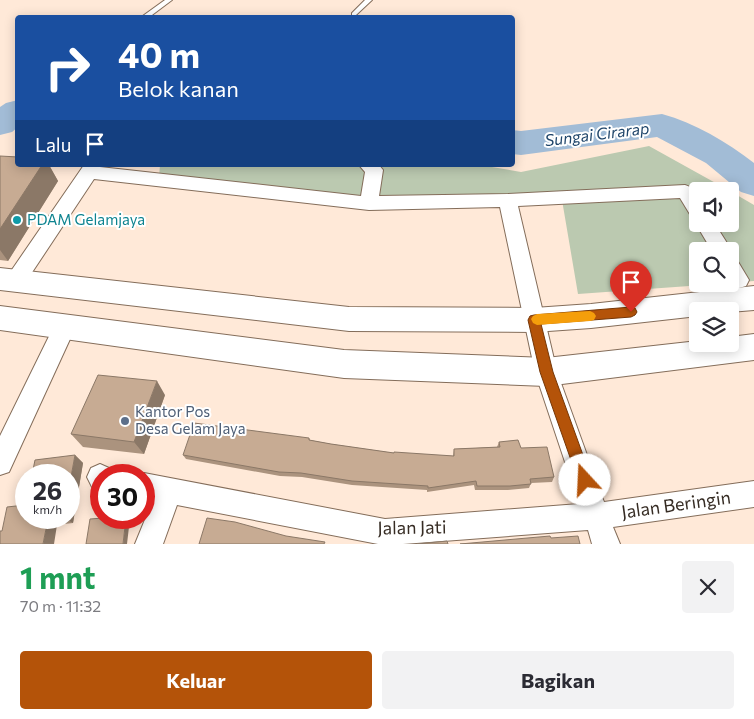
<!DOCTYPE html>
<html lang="id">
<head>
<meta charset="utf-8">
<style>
  :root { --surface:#fff; --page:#f2f2f3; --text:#2b2b33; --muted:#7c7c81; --accent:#b45309 }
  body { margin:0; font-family:Commissioner,sans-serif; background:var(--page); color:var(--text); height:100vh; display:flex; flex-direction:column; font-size:19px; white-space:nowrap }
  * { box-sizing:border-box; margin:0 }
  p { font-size:16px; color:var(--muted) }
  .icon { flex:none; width:28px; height:28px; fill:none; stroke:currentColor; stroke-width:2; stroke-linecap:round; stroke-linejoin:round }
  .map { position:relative; height:544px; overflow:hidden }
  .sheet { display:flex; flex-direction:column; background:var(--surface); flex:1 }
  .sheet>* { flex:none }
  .top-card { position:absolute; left:15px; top:15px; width:500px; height:152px; border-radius:5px; box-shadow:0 2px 12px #0003; background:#1a4fa0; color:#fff; overflow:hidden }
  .fabs { position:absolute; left:689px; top:182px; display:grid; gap:10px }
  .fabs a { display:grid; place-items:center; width:50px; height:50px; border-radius:5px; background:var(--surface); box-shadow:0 2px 12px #0003; font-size:25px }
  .speed { position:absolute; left:15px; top:464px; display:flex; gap:10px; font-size:25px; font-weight:700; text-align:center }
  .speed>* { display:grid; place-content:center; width:65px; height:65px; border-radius:50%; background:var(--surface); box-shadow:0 2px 12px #0003; line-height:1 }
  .speed small { font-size:12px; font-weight:400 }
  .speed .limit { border:8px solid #d22; background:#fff; color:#111 }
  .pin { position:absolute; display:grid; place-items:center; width:42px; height:42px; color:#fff; margin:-51px -21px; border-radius:50% 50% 50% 0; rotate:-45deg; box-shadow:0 0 5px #0007 }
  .pin .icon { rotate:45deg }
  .me { position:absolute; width:55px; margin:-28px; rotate:340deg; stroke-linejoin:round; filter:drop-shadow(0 0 4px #0008) }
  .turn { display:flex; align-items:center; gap:18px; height:105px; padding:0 20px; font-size:22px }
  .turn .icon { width:65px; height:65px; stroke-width:2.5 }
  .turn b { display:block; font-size:35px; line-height:42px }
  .then { display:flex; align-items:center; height:48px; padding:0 20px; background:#0003; gap:10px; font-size:19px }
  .round { display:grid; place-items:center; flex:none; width:52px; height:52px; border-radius:5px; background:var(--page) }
  .head { display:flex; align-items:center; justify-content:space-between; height:85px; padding:0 20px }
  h1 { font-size:30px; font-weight:700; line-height:38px; color:#1e9e55 }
  .button { display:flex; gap:10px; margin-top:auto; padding:10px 20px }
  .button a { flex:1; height:58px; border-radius:5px; background:var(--accent); color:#fff; font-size:20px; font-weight:700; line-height:58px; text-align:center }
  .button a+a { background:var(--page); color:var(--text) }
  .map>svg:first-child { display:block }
  .green { fill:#bbc9b0 }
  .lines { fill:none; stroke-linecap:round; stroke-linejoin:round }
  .river { fill:#a2bcd6; fill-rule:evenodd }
  .service-casing { stroke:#846d5a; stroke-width:2 }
  .minor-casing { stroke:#846d5a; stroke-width:2 }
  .secondary-casing { stroke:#846d5a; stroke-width:2 }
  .service { fill:#fff; fill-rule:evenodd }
  .minor { fill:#fff; fill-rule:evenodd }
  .secondary { fill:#fff; fill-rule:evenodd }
  .wall { fill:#ab937e }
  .shaded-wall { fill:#8b7867 }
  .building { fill:#c7ab93; stroke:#8b7867 }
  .route { fill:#b45309; stroke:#753606 }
  .slow { fill:#f59e0b }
  .culture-dot { fill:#0f9aa8; stroke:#fff; stroke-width:2 }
  .service-dot { fill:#5c6f8a; stroke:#fff; stroke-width:2 }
  .labels { text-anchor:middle; stroke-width:4; stroke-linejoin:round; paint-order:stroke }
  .culture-label { font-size:15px; fill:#0d838f; stroke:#fff; text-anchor:start }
  .service-label { font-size:15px; fill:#4e5e75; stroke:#fff; text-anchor:start }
  .water-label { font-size:16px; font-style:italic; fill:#1f456a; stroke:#fff }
  .near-street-label { font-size:18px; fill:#362c24; stroke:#fff }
</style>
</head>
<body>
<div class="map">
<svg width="754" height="544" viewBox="0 0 754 544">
  <rect width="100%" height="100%" fill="#ffe9d8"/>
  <path class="green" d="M649 146 730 191H698V224H730V191L754 205V281L730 283V251H698V284H717L578 294 562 200 327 196 159 177 160 165H480L521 172Z"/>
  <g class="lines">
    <path class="river" d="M18 100V127L12 132 0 135V107L6 103Z
      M662 114C695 123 727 142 754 163V196L741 192 706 163 657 137 521 155 512 154V130L521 131Z"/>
    <defs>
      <path id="service" d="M165 0H172L148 18H140Z
        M365 0H372L356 15H352V13Z"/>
      <path id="minor" d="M84 165H102L100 167 361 196 365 172 359 165H379L383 170 379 196 508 194 685 185C700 189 698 204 698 218L691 216 680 198 518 206 557 372 604 502 754 481V507L613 527 620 544H592L588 530 403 544H378L177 505 163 544H135L153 500 144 499V475H140L144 473 385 519 579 504 535 372 500 207 369 210 94 179 23 286 16 288 9 286 6 280 9 274Z
        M698 221V224H715L732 251 730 254V251H712L696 224Z
        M730 257 737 260 749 280 746 286 739 288 732 286 730 283Z
        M65 317 73 320 76 326 9 472 0 475V436L57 320Z
        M100 464 109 468 112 475H101V491L92 487 87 477 91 468Z"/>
      <path id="secondary" d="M0 268 349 307 534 308 591 304 754 286V310L730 312 698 311V316L591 328 534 332 349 331 0 290Z
        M0 306 344 350 546 358 698 341V344H730V337L754 334V360L546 386 344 378 0 330Z"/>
    </defs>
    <use href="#service" class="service-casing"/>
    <use href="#minor" class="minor-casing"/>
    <use href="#secondary" class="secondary-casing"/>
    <use href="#service" class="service"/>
    <use href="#minor" class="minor"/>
    <use href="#secondary" class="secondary"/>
  </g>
  <path class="wall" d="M0 156 18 165H49L58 181 8 261 0 260Z
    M165 395 144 454 83 447 71 434Z
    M309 438 310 440 331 444 394 453 453 456 454 449 497 447 499 442 521 448 554 477 552 482 531 483 529 488 508 490H475L474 485 427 492V490L352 485 302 477 280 476 186 459 183 455Z
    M75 455 83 463 73 523 2 531 26 518H69Z"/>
  <path class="shaded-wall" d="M42 165H49L58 181 8 261 0 250V229Z
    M157 381 165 395 144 454 134 442Z
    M75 455 83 463 73 523 65 518H69V488Z
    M126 518H130L127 544H123Z
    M48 519 57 525 54 544H43Z"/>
  <path class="building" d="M0 156 18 157V165H42L0 229Z
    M98 375 157 381 134 442 71 434Z
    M194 423 309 438V440L331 444 394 453V452L454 456V449L500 447 499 442 518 440 521 448 547 447 554 477 530 479 531 484 510 486H477L476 481 428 488V486L352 481 301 473 279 472 183 455Z
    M75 455 69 488V475H32L35 460Z
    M26 501V518H56L48 519 43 544H0V531H2L7 507 25 505Z
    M103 518H126L123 544H86L90 519Z
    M207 518 235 522 286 536 325 542 324 544H199Z
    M550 536 551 538 578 536 580 544H460Z
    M447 541 448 544H417Z"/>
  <path class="route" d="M631 307 635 308 637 312 635 315 631 317 541 324 553 372 592 480 590 485 585 487 580 485 578 480 540 372 528 320 530 316 534 315Z"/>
  <path class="slow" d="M590 311 594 313 596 316 594 320 590 321 537 325 533 323 531 319 533 316 537 314Z"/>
  <circle class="culture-dot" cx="17" cy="220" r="5"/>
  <circle class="service-dot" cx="125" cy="421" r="5"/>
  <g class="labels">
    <g class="culture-label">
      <text x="27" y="225">PDAM Gelamjaya</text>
    </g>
    <g class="service-label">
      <text x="135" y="417">Kantor Pos<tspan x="135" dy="17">Desa Gelam Jaya</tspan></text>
    </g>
    <g class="water-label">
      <text transform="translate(597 134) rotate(-7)" y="6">Sungai Cirarap</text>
    </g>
    <g class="near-street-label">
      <text transform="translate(676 505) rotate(-8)" y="6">Jalan Beringin</text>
      <text transform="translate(412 528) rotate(-1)" y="6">Jalan Jati</text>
    </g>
  </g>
</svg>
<div class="fabs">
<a><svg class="icon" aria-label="sound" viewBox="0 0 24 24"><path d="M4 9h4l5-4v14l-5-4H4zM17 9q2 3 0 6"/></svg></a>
<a><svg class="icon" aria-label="search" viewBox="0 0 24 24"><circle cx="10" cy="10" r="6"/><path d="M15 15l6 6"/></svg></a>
<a><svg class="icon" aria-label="layers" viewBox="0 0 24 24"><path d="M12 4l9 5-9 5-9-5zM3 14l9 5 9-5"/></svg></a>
</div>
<div class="speed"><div>26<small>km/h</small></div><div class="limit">30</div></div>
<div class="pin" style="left:631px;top:312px;background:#d93025"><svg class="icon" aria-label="arrive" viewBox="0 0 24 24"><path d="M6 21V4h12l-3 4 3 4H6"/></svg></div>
<svg class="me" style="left:585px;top:480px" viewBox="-20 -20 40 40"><circle r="19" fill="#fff"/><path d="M0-13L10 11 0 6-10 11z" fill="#b45309"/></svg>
<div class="top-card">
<div class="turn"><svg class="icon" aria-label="right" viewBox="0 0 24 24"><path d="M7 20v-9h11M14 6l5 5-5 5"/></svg><div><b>40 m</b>Belok kanan</div></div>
<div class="then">Lalu<svg class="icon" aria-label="arrive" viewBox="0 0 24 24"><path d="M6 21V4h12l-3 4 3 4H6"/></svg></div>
</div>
</div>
<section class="sheet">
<div class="head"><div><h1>1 mnt</h1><p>70 m · 11:32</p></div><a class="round"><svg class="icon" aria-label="close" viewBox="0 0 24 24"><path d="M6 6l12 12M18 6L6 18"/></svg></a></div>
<div class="button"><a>Keluar</a><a>Bagikan</a></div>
</section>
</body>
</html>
